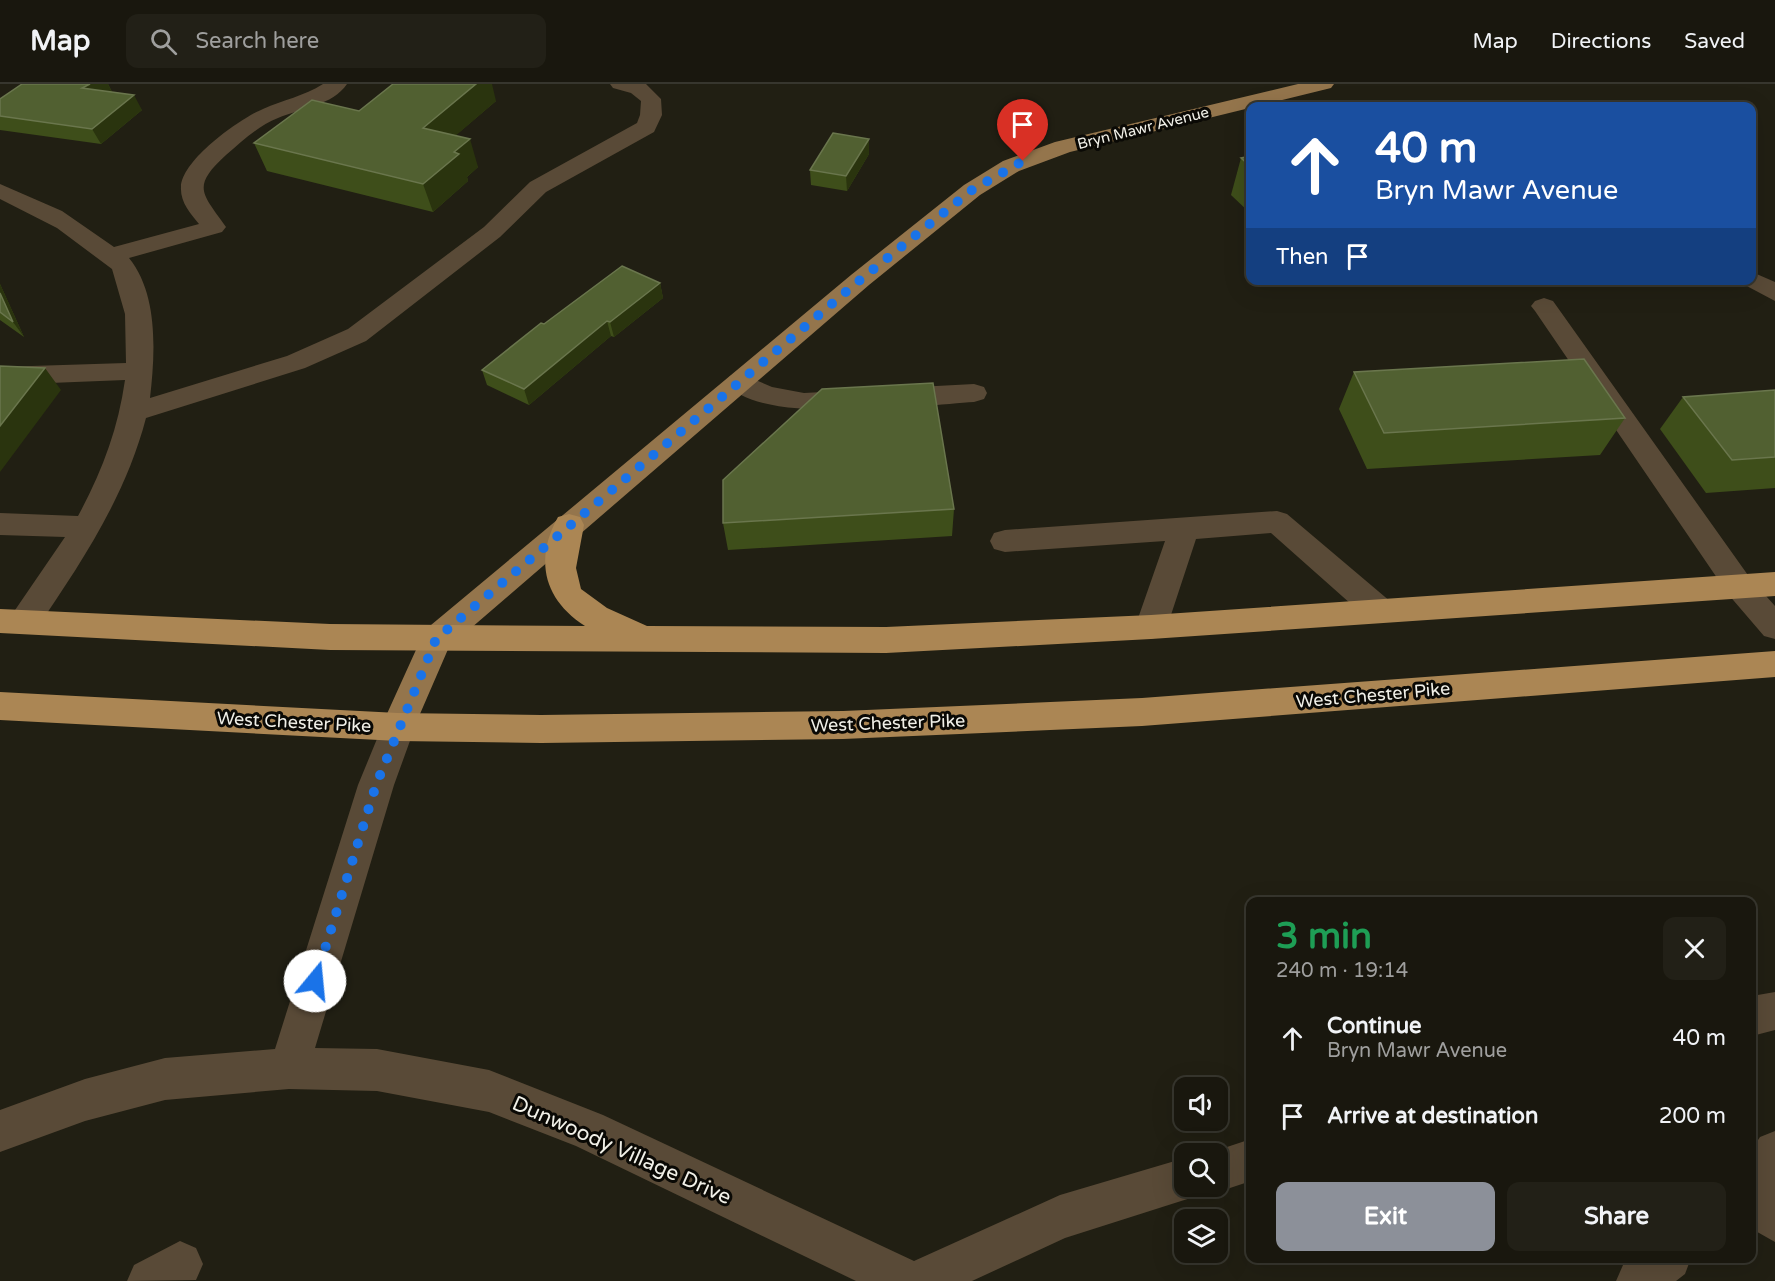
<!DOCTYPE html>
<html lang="en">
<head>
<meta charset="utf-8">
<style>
  :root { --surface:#19170e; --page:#222017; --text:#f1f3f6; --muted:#9f9f9e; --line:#37362e; --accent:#8c9099 }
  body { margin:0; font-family:"Varela Round",sans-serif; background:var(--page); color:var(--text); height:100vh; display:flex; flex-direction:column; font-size:22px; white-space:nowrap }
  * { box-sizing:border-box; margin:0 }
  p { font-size:20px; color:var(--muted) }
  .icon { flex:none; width:33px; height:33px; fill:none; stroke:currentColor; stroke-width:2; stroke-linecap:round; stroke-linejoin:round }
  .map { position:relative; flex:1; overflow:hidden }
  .drawer { position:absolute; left:1246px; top:813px; width:510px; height:366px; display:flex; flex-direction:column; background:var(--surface); border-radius:12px; box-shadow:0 6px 24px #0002,0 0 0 2px var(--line) }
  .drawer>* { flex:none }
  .guide { position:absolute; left:1246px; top:18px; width:510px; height:183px; border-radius:12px; box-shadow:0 6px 24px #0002,0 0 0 2px var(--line); background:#1a4fa0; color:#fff; overflow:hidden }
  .fabs { position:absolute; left:1174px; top:993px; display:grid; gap:12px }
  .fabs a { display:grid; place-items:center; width:54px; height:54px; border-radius:12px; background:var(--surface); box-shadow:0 6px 24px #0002,0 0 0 2px var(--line); font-size:30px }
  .pin { position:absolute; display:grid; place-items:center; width:51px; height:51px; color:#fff; margin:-62px -26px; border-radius:50% 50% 50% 0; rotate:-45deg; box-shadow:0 0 6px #0007 }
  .pin .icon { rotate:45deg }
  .me { position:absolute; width:66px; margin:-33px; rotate:17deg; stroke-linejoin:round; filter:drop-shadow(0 0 4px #0008) }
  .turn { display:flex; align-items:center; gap:21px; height:126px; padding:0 30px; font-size:27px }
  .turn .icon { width:78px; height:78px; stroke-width:2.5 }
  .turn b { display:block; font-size:42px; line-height:51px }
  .then { display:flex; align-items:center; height:57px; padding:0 30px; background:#0003; gap:12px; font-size:22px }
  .round { display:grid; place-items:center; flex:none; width:63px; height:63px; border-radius:12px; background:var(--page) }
  .headline { display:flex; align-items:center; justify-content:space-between; height:102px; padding:0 30px }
  h1 { font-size:36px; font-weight:700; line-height:45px; color:#1e9e55 }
  .action { display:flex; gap:12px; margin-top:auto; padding:12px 30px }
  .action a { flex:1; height:69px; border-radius:12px; background:var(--accent); color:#fff; font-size:24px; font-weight:700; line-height:69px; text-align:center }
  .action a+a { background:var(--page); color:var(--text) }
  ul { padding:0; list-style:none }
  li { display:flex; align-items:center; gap:18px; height:78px; padding:0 30px }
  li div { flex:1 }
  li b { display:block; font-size:22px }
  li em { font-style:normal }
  header { display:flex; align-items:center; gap:36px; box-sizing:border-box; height:84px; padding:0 30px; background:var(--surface); border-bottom:2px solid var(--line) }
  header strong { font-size:28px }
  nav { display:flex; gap:33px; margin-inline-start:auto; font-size:21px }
  .search { width:420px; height:54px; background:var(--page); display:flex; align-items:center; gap:15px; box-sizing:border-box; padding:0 21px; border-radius:12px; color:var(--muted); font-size:22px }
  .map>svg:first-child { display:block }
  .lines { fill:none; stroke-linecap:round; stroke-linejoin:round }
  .minor { fill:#594a37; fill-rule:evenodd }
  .major { fill:#94754c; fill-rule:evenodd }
  .highway { fill:#ab8654; fill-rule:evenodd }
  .wall { fill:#3e4e1a }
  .shaded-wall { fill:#2a340e }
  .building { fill:#516031; stroke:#6a764d; stroke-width:1.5 }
  .route { stroke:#1a73e8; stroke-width:10; stroke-dasharray:0 18 }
  .labels { text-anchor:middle; stroke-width:6; stroke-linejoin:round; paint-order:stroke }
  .far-street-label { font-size:15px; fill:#f1f0e8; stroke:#0a0905 }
  .street-label { font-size:18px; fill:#f1f0e8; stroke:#0a0905 }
  .near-street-label { font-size:21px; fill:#f1f0e8; stroke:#0a0905 }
</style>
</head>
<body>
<header>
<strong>Map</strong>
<div class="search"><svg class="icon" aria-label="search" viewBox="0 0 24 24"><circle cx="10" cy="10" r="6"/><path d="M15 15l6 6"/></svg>Search here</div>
<nav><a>Map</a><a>Directions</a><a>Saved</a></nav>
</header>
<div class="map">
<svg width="1775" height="1197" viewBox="0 0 1775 1197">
  <rect width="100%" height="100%" fill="#211f13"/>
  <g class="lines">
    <path class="minor" d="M323 0H347C333 21 300 25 278 34 258 42 242 57 226 71 191 103 202 109 226 143L222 148 129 174C159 211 155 271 150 314L287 272 348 245 484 143 530 98 637 39 640 31 641 17 631 9 613 4 610 0H646L661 15 662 31 654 48 546 108 500 153 366 257 305 284 146 334C125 414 81 479 35 547L24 550 13 547 8 538 13 529 65 453 0 451V429L78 432C102 388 118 345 125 296L0 301V283L126 279 125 230 112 185 57 144 0 115V100L62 127 114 163 199 140C190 129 180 118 181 103 182 76 239 35 263 25 283 16 304 12 323 0Z
      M1752 188 1775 198V217L1743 200 1741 196H1752Z
      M1544 214 1553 217 1750 494 1775 522V555L1764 552 1728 510 1535 227 1531 222 1535 217Z
      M739 289 772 303 804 309 974 300 984 303 987 309 984 315 974 318C924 321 754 343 726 298L730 292Z
      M1277 427 1287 430 1391 518 1396 527 1391 536 1380 539 1369 536 1271 449 1196 455 1167 543 1162 552 1151 555 1140 552 1135 543 1165 457 1005 468 994 465 990 457 994 449 1005 446Z
      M398 629 410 633 415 643 394 701 315 964 377 965 489 986 603 1031 914 1177 1060 1111 1185 1074V1102H1204L1200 1111 1065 1154 972 1197H856L576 1062 489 1028 377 1007 289 1005 165 1016 85 1037 0 1068V1026L85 995 165 974 275 965 358 701 386 633Z
      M1775 908V946L1752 952V912Z
      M1775 1047V1158L1752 1145V1065L1760 1053Z
      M1251 1055V1097L1218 1108 1206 1102H1218V1070H1206Z
      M180 1157 196 1164 203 1180 196 1196 127 1197 134 1181Z
      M1631 1174H1691L1685 1190 1676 1197H1616L1623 1181Z"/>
    <path class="major" d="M1298 0H1334L1331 4 1070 68 1019 87 980 111 869 201 449 563 410 653 398 657 386 653 381 643 425 546 851 191 964 101 1003 77 1055 58Z"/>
    <path class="highway" d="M569 430 580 433 584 441 576 484 581 505 607 524 647 542 886 543 1151 531 1775 488V512L1151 555 886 569 330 566 0 549V525L330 540 585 542C544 516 534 476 558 433Z
      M1775 567V593L1142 642 843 655 541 659 398 657 0 636V608L398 629 541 631 843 627 1142 614Z"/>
  </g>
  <path class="wall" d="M22 0H108L112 8 142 26 101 60 0 46V15Z
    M496 17 456 51 478 83 467 93 468 97 433 128 267 87 254 59 359 27Z
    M869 55V70L847 107 811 101 810 86Z
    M1251 72V130L1231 111 1241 74Z
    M660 199 663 214 614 253 611 252 529 321 487 301 482 286 544 240Z
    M0 200 24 253 0 236Z
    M1354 288 1625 334 1600 371 1367 385 1339 325Z
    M1775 306V404L1706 409 1660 345 1683 313Z
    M954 425 952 452 728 466 723 439Z"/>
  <path class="shaded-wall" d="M90 0H108L112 8 82 4Z
    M476 0H492L496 17 432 72 423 44Z
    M134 11 142 26 101 60 92 45Z
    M470 55 478 83 467 93 468 97 433 128 423 100 454 68Z
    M869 55V70L847 107 846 92Z
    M660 199 663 214 614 253 610 238Z
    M0 200 24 253 13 238 0 209Z
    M607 237 611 252 529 321 524 305Z
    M45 284 61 306 0 388V342Z"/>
  <path class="building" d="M22 0H90L82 4 134 11 92 45 0 32V15Z
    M393 0H476L423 44 470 55 454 68 459 70 423 100 254 59 312 16 359 27Z
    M833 49 869 55 846 92 810 86Z
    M1251 72V83L1241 74Z
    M622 182 660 199 610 238 607 237 524 305 482 286 541 239 544 240Z
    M0 209 13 238 0 228Z
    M1584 275 1625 334 1384 349 1354 288Z
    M0 282 45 284 0 342Z
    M933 299 954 425 723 439V396L822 305Z
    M1775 306V373L1732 376 1683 313Z"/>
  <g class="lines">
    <path class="route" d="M315 897 376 701 436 555 860 196 972 106 1023 77"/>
  </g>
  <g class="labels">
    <g class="far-street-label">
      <text transform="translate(1143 44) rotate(-14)" y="5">Bryn Mawr Avenue</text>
    </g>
    <g class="street-label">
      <text transform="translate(1373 611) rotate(-5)" y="6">West Chester Pike</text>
      <text transform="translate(294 638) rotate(3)" y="6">West Chester Pike</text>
      <text transform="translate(888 639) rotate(-2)" y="6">West Chester Pike</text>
    </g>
    <g class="near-street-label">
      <text transform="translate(622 1066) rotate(24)" y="7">Dunwoody Village Drive</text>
    </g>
  </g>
</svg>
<div class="fabs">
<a><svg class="icon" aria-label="sound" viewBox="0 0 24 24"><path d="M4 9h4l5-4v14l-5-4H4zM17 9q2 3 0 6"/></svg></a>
<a><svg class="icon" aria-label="search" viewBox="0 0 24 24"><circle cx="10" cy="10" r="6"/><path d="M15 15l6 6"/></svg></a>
<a><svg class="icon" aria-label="layers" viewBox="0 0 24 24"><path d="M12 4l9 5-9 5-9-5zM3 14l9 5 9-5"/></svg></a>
</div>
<div class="pin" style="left:1023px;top:77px;background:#d93025"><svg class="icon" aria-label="arrive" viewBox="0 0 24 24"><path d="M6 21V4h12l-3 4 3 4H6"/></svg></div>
<svg class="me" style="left:315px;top:897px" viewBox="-20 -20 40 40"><circle r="19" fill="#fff"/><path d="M0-13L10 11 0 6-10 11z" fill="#1a73e8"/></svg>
<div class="guide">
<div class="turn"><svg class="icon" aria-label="ahead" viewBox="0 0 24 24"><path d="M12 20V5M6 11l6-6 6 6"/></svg><div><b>40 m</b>Bryn Mawr Avenue</div></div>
<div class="then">Then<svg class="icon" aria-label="arrive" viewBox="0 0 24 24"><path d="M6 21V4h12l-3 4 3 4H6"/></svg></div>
</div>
<section class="drawer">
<div class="headline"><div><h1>3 min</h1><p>240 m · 19:14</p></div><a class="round"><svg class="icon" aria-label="close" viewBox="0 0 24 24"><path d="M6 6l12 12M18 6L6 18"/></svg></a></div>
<ul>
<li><svg class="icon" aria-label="ahead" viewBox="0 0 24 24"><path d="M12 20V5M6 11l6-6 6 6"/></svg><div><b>Continue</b><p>Bryn Mawr Avenue</p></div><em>40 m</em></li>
<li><svg class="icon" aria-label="arrive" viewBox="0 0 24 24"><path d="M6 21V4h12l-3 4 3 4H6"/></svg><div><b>Arrive at destination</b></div><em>200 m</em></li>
</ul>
<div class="action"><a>Exit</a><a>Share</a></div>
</section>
</div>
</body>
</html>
